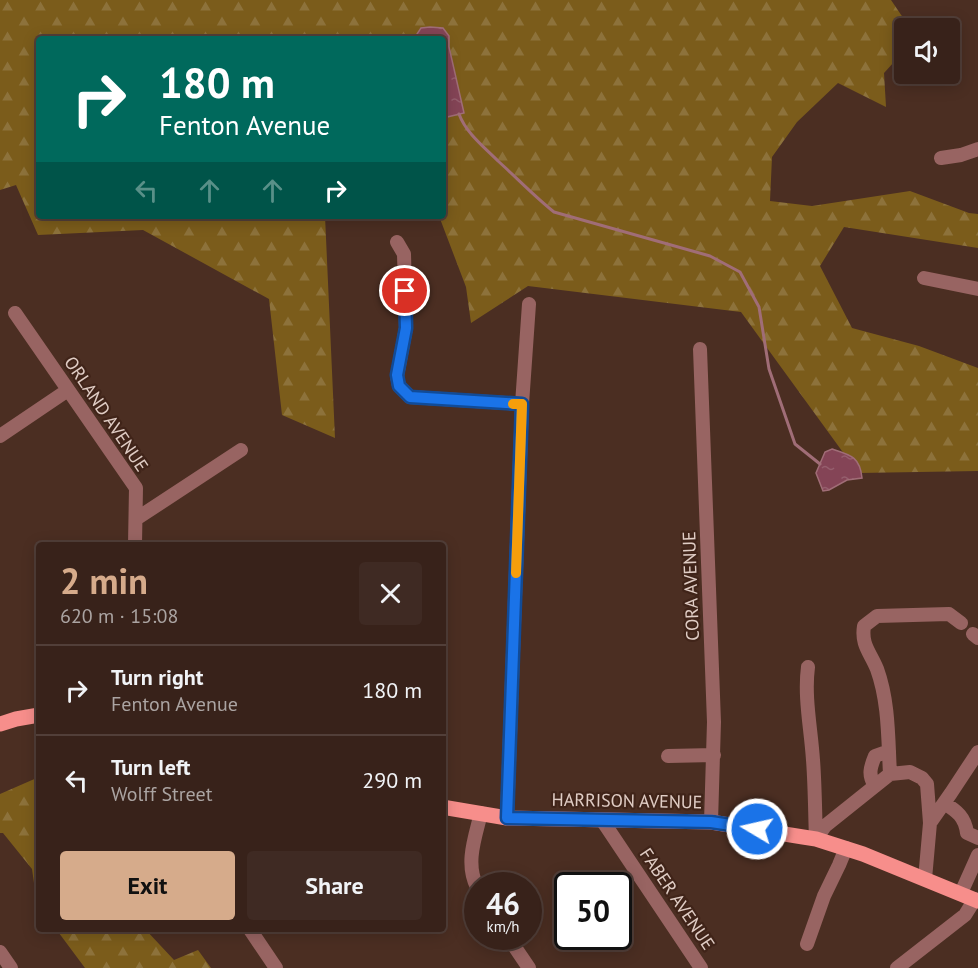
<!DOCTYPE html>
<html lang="en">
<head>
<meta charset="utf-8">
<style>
  :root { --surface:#38221a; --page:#3f2a23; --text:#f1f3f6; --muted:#aba4a2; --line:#523f39; --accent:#d6ab8b }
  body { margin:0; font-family:"PT Sans",sans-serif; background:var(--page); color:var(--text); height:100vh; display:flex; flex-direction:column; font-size:22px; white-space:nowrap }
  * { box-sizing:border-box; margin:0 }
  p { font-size:20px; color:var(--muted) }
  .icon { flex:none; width:33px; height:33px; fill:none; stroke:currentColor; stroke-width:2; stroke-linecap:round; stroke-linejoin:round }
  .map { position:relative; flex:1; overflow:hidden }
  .sheet { position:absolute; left:36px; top:542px; width:410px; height:390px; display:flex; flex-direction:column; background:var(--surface); border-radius:6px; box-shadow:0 3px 15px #0003,0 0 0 2px var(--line) }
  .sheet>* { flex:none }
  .hud { position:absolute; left:36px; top:36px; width:410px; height:183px; border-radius:6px; box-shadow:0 3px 15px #0003,0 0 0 2px var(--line); background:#00695c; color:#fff; overflow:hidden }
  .tools { position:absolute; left:894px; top:18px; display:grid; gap:12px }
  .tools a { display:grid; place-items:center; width:66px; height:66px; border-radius:6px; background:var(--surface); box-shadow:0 3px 15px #0003,0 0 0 2px var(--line); font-size:30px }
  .speed { position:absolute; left:464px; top:872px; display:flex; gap:12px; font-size:30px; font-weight:700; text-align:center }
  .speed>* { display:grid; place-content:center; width:78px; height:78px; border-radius:50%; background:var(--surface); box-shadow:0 3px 15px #0003,0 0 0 2px var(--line); line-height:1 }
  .speed small { font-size:15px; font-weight:400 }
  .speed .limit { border:3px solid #111; border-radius:9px; background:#fff; color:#111 }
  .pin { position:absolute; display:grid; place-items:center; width:51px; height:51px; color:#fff; margin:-26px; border:3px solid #fff; border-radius:50%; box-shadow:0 2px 6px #0007 }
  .me { position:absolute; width:66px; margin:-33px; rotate:279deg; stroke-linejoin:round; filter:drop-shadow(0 0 4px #0008) }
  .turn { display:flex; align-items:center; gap:21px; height:126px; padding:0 24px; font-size:27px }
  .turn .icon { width:78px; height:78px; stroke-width:2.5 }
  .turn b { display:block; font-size:42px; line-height:51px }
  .lanes { display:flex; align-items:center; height:57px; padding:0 24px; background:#0003; justify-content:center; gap:30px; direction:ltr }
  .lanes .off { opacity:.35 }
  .round { display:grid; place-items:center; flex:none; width:63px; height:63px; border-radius:6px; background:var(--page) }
  .head { display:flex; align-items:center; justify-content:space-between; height:102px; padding:0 24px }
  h1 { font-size:36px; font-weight:800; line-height:45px; color:var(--accent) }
  .button { display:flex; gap:12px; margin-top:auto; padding:12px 24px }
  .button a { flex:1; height:69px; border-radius:6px; background:var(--accent); color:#111; font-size:24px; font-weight:800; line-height:69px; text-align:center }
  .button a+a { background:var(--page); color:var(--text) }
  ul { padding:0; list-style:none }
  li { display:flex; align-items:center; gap:18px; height:90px; padding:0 24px; border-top:2px solid var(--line) }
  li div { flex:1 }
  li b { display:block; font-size:22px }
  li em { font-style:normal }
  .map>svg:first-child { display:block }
  .forest { fill:url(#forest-firs) }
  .water { fill:url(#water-ripples); stroke:#a06d77; stroke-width:1.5 }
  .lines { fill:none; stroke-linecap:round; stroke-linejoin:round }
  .stream { stroke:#a06d77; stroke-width:3 }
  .minor { stroke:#986462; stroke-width:14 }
  .major { stroke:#f78e8b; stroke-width:15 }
  .route-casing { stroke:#114b97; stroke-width:15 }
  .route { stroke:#1a73e8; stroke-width:10 }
  .slow { stroke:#f59e0b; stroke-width:10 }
  .labels { text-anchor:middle; stroke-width:4.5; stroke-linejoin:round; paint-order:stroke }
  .street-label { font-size:18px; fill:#e0cdc5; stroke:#402419 }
</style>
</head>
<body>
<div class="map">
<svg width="978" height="968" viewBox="0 0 978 968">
  <defs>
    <pattern id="forest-firs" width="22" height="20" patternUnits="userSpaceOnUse" patternTransform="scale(1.5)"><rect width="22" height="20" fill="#7b5c1b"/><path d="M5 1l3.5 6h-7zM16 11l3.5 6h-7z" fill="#8d723b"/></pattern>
    <pattern id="water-ripples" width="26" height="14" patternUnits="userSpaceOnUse" patternTransform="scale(1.5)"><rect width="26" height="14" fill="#844456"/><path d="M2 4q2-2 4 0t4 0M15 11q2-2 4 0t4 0" fill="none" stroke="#955e6d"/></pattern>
  </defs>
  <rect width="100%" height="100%" fill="#4b2e22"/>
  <path class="forest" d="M0 0H891L910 28H904V51L884 73 886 107 838 83 797 122 772 157 770 201 812 206 910 191 969 213 978 214V248L844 227 820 266 852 328 919 346 978 368V471L858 473 741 312 528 286 471 323 466 287 439 216H442V39H39V216H325L335 438 282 415 269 299 143 230 38 235 16 185 0 190Z
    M39 777V906L37 904 32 869 3 833H0V794Z
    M56 929H145L174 960 198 950 211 968H85Z"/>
  <path class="water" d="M430 27 443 28 449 36V47L464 113 447 117 443 106 442 39H416L415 37 421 28Z
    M832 449C851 455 860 457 862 478L847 480 829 490 823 491 816 473 825 452Z"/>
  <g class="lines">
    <path class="stream" d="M459 114C466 133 484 147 498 161 517 178 534 196 554 212L710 256 740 272 759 307 769 369 795 444 820 464"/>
    <path class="minor" d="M941 158 961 155 978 149
      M397 242 404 254 406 328 397 376 399 386 410 397 522 404
      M924 278 978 289
      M15 313 136 488 135 544
      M700 349 714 722 711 822
      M0 436 68 390
      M136 519 241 450
      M973 634 978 638
      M808 667C804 697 811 729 813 760 815 786 815 813 816 839
      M668 756 714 755
      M890 774C888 739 889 702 877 669 870 652 861 645 864 626L877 616 949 614 961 623
      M875 786C868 775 870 768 875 756L889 751
      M944 803C957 811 965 817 967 833L978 838
      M507 818 522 404 529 304
      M602 820 701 968
      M816 839 825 826 890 774 910 772 922 778 927 784 930 823
      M925 879 930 823 951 793 978 752
      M477 887C465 863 475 838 481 813
      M961 893 978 855
      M249 928 276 968
      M510 940 529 968
      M807 944 824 896 839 865 846 848
      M0 952 11 968
      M897 968 965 915 975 899"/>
    <path class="major" d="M0 724 16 719 39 715
      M442 807 507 818 711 822 803 837 816 839 863 854 978 901"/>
  </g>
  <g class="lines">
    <defs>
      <path id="route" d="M405 291 406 328 397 375 399 386 410 397 522 404 507 818 711 822 757 829"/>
    </defs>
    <use href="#route" class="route-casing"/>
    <use href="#route" class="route"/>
    <path class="slow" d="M513 404H522L516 573"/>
  </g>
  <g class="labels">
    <g class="street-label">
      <text transform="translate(106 414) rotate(56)" y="6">ORLAND AVENUE</text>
      <text transform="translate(691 586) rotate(-92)" y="6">CORA AVENUE</text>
      <text transform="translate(627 801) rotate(1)" y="6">HARRISON AVENUE</text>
      <text transform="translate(677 899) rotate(56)" y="6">FABER AVENUE</text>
    </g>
  </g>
</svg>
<div class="tools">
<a><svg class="icon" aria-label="sound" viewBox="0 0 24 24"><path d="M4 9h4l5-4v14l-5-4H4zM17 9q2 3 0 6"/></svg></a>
</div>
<div class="speed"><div>46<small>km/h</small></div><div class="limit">50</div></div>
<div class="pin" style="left:405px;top:291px;background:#d93025"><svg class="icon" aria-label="arrive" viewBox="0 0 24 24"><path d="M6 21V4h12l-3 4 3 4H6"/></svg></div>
<svg class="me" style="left:757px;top:829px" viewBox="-20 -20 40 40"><circle r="17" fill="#1a73e8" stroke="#fff" stroke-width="3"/><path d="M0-11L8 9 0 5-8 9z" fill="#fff"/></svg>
<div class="hud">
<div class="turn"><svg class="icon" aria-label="right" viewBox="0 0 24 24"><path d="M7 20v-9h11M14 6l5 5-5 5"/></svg><div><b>180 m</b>Fenton Avenue</div></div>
<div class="lanes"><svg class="icon off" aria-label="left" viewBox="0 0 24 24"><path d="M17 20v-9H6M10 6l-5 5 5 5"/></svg><svg class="icon off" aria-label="ahead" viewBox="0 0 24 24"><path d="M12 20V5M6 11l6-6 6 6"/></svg><svg class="icon off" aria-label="ahead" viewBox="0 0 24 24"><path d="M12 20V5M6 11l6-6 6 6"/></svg><svg class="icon" aria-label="right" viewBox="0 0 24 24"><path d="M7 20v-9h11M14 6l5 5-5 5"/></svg></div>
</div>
<section class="sheet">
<div class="head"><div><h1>2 min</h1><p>620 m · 15:08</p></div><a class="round"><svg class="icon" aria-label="close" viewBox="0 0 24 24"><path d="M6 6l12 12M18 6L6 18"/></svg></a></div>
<ul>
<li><svg class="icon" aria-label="right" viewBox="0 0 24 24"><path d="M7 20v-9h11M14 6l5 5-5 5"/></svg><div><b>Turn right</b><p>Fenton Avenue</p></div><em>180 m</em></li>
<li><svg class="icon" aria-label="left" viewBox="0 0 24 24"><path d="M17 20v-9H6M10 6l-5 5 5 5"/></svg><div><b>Turn left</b><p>Wolff Street</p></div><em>290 m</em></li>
</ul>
<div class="button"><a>Exit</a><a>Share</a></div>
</section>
</div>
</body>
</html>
